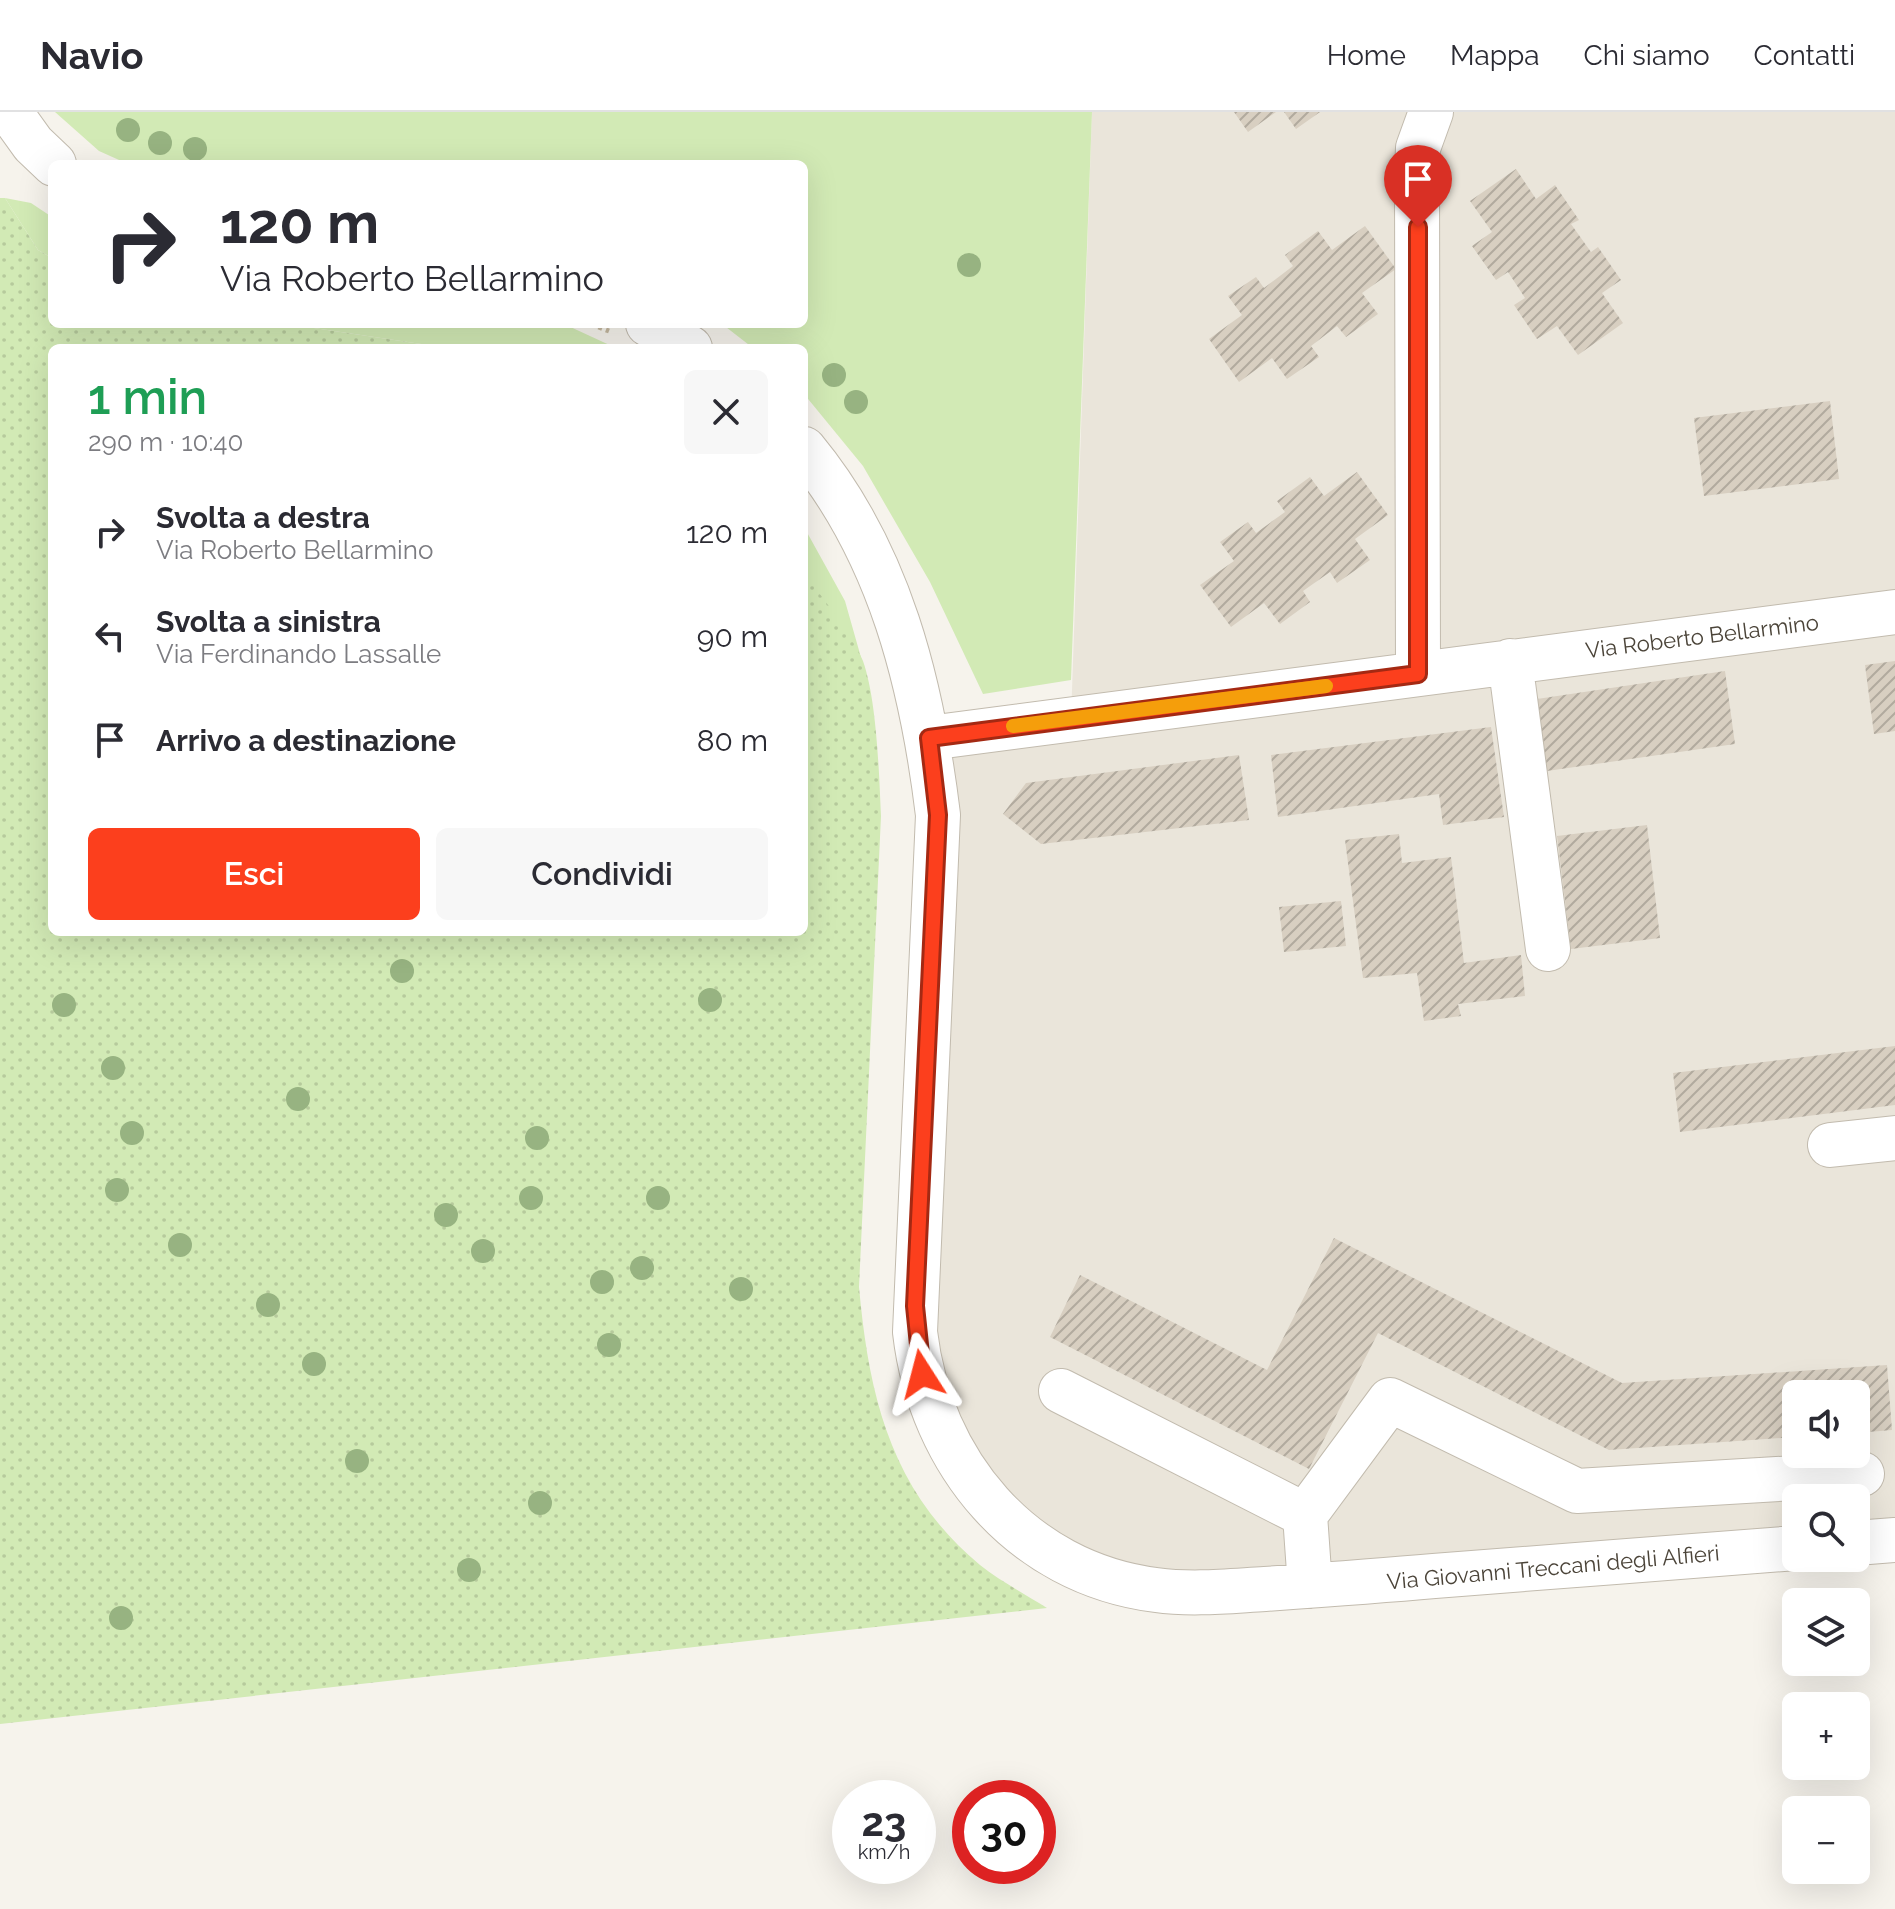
<!DOCTYPE html>
<html lang="it">
<head>
<meta charset="utf-8">
<style>
  :root { --surface:#fff; --page:#f7f7f7; --text:#2b2b33; --muted:#7c7c81; --line:#e1e1e2; --accent:#fc3f1d }
  body { margin:0; font-family:Raleway,sans-serif; background:var(--page); color:var(--text); height:100vh; display:flex; flex-direction:column; font-size:30px; white-space:nowrap }
  * { box-sizing:border-box; margin:0 }
  p { font-size:26px; color:var(--muted) }
  .icon { flex:none; width:44px; height:44px; fill:none; stroke:currentColor; stroke-width:2; stroke-linecap:round; stroke-linejoin:round }
  .map { position:relative; flex:1; overflow:hidden }
  .sheet { position:absolute; left:48px; top:232px; width:760px; height:592px; display:flex; flex-direction:column; background:var(--surface); border-radius:12px; box-shadow:0 8px 32px #0002 }
  .sheet>* { flex:none }
  .guide { position:absolute; left:48px; top:48px; width:760px; height:168px; border-radius:12px; box-shadow:0 8px 32px #0002; background:#fff; color:var(--text); overflow:hidden }
  .controls { position:absolute; left:1782px; top:1268px; display:grid; gap:16px }
  .controls a { display:grid; place-items:center; width:88px; height:88px; border-radius:12px; background:var(--surface); box-shadow:0 8px 32px #0002; font-size:40px }
  .speed { position:absolute; left:832px; top:1668px; display:flex; gap:16px; font-size:40px; font-weight:700; text-align:center }
  .speed>* { display:grid; place-content:center; width:104px; height:104px; border-radius:50%; background:var(--surface); box-shadow:0 8px 32px #0002; line-height:1 }
  .speed small { font-size:20px; font-weight:400 }
  .speed .limit { border:12px solid #d22; background:#fff; color:#111 }
  .pin { position:absolute; display:grid; place-items:center; width:68px; height:68px; color:#fff; margin:-82px -34px; border-radius:50% 50% 50% 0; rotate:-45deg; box-shadow:0 0 8px #0007 }
  .pin .icon { rotate:45deg }
  .me { position:absolute; width:88px; margin:-44px; rotate:351deg; stroke-linejoin:round; filter:drop-shadow(0 0 6px #0008) }
  .turn { display:flex; align-items:center; gap:28px; height:168px; padding:0 40px; font-size:36px }
  .turn .icon { width:104px; height:104px; stroke-width:2.5 }
  .turn b { display:block; font-size:56px; line-height:68px }
  .round { display:grid; place-items:center; flex:none; width:84px; height:84px; border-radius:12px; background:var(--page) }
  .summary { display:flex; align-items:center; justify-content:space-between; height:136px; padding:0 40px }
  h1 { font-size:48px; font-weight:600; line-height:60px; color:#1e9e55 }
  .primary-button { display:flex; gap:16px; margin-top:auto; padding:16px 40px }
  .primary-button a { flex:1; height:92px; border-radius:12px; background:var(--accent); color:#fff; font-size:32px; font-weight:600; line-height:92px; text-align:center }
  .primary-button a+a { background:var(--page); color:var(--text) }
  ul { padding:0; list-style:none }
  li { display:flex; align-items:center; gap:24px; height:104px; padding:0 40px }
  li div { flex:1 }
  li b { display:block; font-size:30px }
  li em { font-style:normal }
  header { display:flex; align-items:center; gap:48px; box-sizing:border-box; height:112px; padding:0 40px; background:var(--surface); border-bottom:2px solid var(--line) }
  header strong { font-size:38px }
  nav { display:flex; gap:44px; margin-inline-start:auto; font-size:28px }
  .map>svg:first-child { display:block }
  .residential { fill:#eae5da; fill-rule:evenodd }
  .grass { fill:#d2eab5 }
  .park { fill:url(#park-dots) }
  .building { fill:url(#building-hatch) }
  .lines { fill:none; stroke-linecap:round; stroke-linejoin:round }
  .minor-casing { stroke:#c2bbae; stroke-width:46 }
  .path { stroke:#c4b79f; stroke-width:5; stroke-dasharray:4 4; stroke-linecap:butt }
  .minor { stroke:#fff; stroke-width:44 }
  .tree { fill:#97b381 }
  .route-casing { stroke:#a42913; stroke-width:20 }
  .route { stroke:#fc3f1d; stroke-width:14 }
  .slow { stroke:#f59e0b; stroke-width:14 }
  .labels { text-anchor:middle; stroke-width:6; stroke-linejoin:round; paint-order:stroke }
  .street-label { font-size:22px; fill:#4b4439; stroke:#fff }
</style>
</head>
<body>
<header>
<strong>Navio</strong>
<nav><a>Home</a><a>Mappa</a><a>Chi siamo</a><a>Contatti</a></nav>
</header>
<div class="map">
<svg width="1895" height="1797" viewBox="0 0 1895 1797">
  <defs>
    <pattern id="park-dots" width="8" height="8" patternUnits="userSpaceOnUse" patternTransform="scale(2)"><rect width="8" height="8" fill="#d2eab5"/><path d="M2 2h.1M6 6h.1" fill="none" stroke="#b6ca9c" stroke-width="1.8" stroke-linecap="round"/></pattern>
    <pattern id="building-hatch" width="6" height="6" patternUnits="userSpaceOnUse" patternTransform="scale(2)"><rect width="6" height="6" fill="#d8cfc1"/><path d="M-1 1l2-2M0 6l6-6M5 7l2-2" fill="none" stroke="#b1aa9e"/></pattern>
  </defs>
  <rect width="100%" height="100%" fill="#f6f3ec"/>
  <path class="residential" d="M1092 0H1895V1428L1856 1431V1386H1796V1436L1310 1474 1071 1451 936 1305 929 626 1071 607ZM1796 1282H1856V1342H1796Z"/>
  <path class="grass" d="M55 0H1092L1071 568 983 582 930 470 863 354 804 282V236H753L722 212H804V52H128L99 39Z
    M5 86 31 91 52 105V146L38 138Z
    M287 212H564L616 236H448Z
    M804 415 845 489 862 549 804 461Z"/>
  <path class="park" d="M0 86H5L38 138 52 146V212H287L448 236H52V820H804V461C820 482 854 526 863 549 877 589 879 661 881 704L859 1175C869 1285 891 1379 980 1453 1000 1469 1025 1482 1047 1496L0 1612Z"/>
  <path class="building" d="M1234 0H1276L1248 20Z
    M1284 0H1320L1296 17Z
    M1516 57 1536 87 1555 73 1579 108 1571 112 1591 140 1598 135 1621 168 1602 181 1623 211 1578 243 1557 214 1537 227 1514 193 1525 186 1508 160 1496 168 1472 134 1492 120 1470 89Z
    M1365 114 1396 157 1362 181 1378 202 1346 225 1337 214 1311 234 1319 245 1287 267 1272 246 1239 270 1209 227 1242 203 1228 184 1256 165 1264 176 1293 154 1285 143 1318 119 1332 138Z
    M1830 289 1839 367 1704 384 1694 306Z
    M1357 360 1388 403 1355 427 1370 448 1337 471 1330 460 1303 479 1310 490 1280 512 1264 491 1231 515 1200 473 1234 449 1220 430 1248 410 1256 421 1285 400 1277 389 1310 365 1324 384Z
    M1895 549V619L1874 622 1865 553Z
    M1725 559 1735 632 1547 659 1537 587Z
    M1491 615 1504 705 1443 713 1439 682 1278 705 1271 643Z
    M1239 643 1249 708 1041 732 1003 702 1026 671Z
    M1647 713 1660 826 1571 837 1557 724Z
    M1399 722 1402 751 1451 745 1464 851 1521 843 1525 884 1458 892 1461 904 1424 909 1417 861 1363 866 1345 728Z
    M1341 789 1346 834 1284 840 1279 795Z
    M1895 934V993L1680 1020 1673 961Z
    M1334 1126 1622 1271 1887 1253 1892 1318 1856 1321V1282H1796V1325L1609 1338 1378 1221 1309 1357 1050 1225 1080 1163 1267 1258Z"/>
  <g class="lines">
    <defs>
      <path id="minor" d="M10 0 33 32 54 52
        M648 212 690 236
        M804 337C890 441 922 572 938 703L915 1220C930 1350 1021 1461 1156 1478 1192 1483 1229 1479 1265 1477 1321 1473 1377 1469 1434 1464 1555 1455 1675 1445 1796 1436
        M1510 549 1548 837
        M1418 562 1417 60 1418 36 1431 0
        M929 626 1895 500
        M1830 1033 1895 1026
        M1061 1279 1305 1403
        M1856 1431 1895 1428
        M1310 1474 1305 1403 1390 1288 1577 1379 1862 1362"/>
    </defs>
    <use href="#minor" class="minor-casing"/>
    <path class="path" d="M591 212 609 219"/>
    <use href="#minor" class="minor"/>
  </g>
  <g class="tree">
    <circle cx="128" cy="18" r="12"/>
    <circle cx="160" cy="31" r="12"/>
    <circle cx="195" cy="37" r="12"/>
    <circle cx="969" cy="153" r="12"/>
    <circle cx="834" cy="263" r="12"/>
    <circle cx="856" cy="290" r="12"/>
    <circle cx="402" cy="859" r="12"/>
    <circle cx="710" cy="888" r="12"/>
    <circle cx="64" cy="893" r="12"/>
    <circle cx="113" cy="956" r="12"/>
    <circle cx="298" cy="987" r="12"/>
    <circle cx="132" cy="1021" r="12"/>
    <circle cx="537" cy="1026" r="12"/>
    <circle cx="117" cy="1078" r="12"/>
    <circle cx="531" cy="1086" r="12"/>
    <circle cx="658" cy="1086" r="12"/>
    <circle cx="446" cy="1103" r="12"/>
    <circle cx="180" cy="1133" r="12"/>
    <circle cx="483" cy="1139" r="12"/>
    <circle cx="642" cy="1156" r="12"/>
    <circle cx="602" cy="1170" r="12"/>
    <circle cx="741" cy="1177" r="12"/>
    <circle cx="268" cy="1193" r="12"/>
    <circle cx="609" cy="1233" r="12"/>
    <circle cx="314" cy="1252" r="12"/>
    <circle cx="357" cy="1349" r="12"/>
    <circle cx="540" cy="1391" r="12"/>
    <circle cx="469" cy="1458" r="12"/>
    <circle cx="121" cy="1506" r="12"/>
  </g>
  <g class="lines">
    <defs>
      <path id="route" d="M922 1262 915 1194 938 703 929 626 1418 562V115"/>
    </defs>
    <use href="#route" class="route-casing"/>
    <use href="#route" class="route"/>
    <path class="slow" d="M1013 614 1326 574"/>
  </g>
  <g class="labels">
    <g class="street-label">
      <text transform="translate(1702 524) rotate(-7)" y="8">Via Roberto Bellarmino</text>
      <text transform="translate(1553 1455) rotate(-5)" y="8">Via Giovanni Treccani degli Alfieri</text>
    </g>
  </g>
</svg>
<div class="controls">
<a><svg class="icon" aria-label="sound" viewBox="0 0 24 24"><path d="M4 9h4l5-4v14l-5-4H4zM17 9q2 3 0 6"/></svg></a>
<a><svg class="icon" aria-label="search" viewBox="0 0 24 24"><circle cx="10" cy="10" r="6"/><path d="M15 15l6 6"/></svg></a>
<a><svg class="icon" aria-label="layers" viewBox="0 0 24 24"><path d="M12 4l9 5-9 5-9-5zM3 14l9 5 9-5"/></svg></a>
<a>+</a>
<a>−</a>
</div>
<div class="speed"><div>23<small>km/h</small></div><div class="limit">30</div></div>
<div class="pin" style="left:1418px;top:115px;background:#d93025"><svg class="icon" aria-label="arrive" viewBox="0 0 24 24"><path d="M6 21V4h12l-3 4 3 4H6"/></svg></div>
<svg class="me" style="left:922px;top:1262px" viewBox="-20 -20 40 40"><path d="M0-17L14 15 0 8-14 15z" fill="#fc3f1d" stroke="#fff" stroke-width="4"/></svg>
<div class="guide">
<div class="turn"><svg class="icon" aria-label="right" viewBox="0 0 24 24"><path d="M7 20v-9h11M14 6l5 5-5 5"/></svg><div><b>120 m</b>Via Roberto Bellarmino</div></div>
</div>
<section class="sheet">
<div class="summary"><div><h1>1 min</h1><p>290 m · 10:40</p></div><a class="round"><svg class="icon" aria-label="close" viewBox="0 0 24 24"><path d="M6 6l12 12M18 6L6 18"/></svg></a></div>
<ul>
<li><svg class="icon" aria-label="right" viewBox="0 0 24 24"><path d="M7 20v-9h11M14 6l5 5-5 5"/></svg><div><b>Svolta a destra</b><p>Via Roberto Bellarmino</p></div><em>120 m</em></li>
<li><svg class="icon" aria-label="left" viewBox="0 0 24 24"><path d="M17 20v-9H6M10 6l-5 5 5 5"/></svg><div><b>Svolta a sinistra</b><p>Via Ferdinando Lassalle</p></div><em>90 m</em></li>
<li><svg class="icon" aria-label="arrive" viewBox="0 0 24 24"><path d="M6 21V4h12l-3 4 3 4H6"/></svg><div><b>Arrivo a destinazione</b></div><em>80 m</em></li>
</ul>
<div class="primary-button"><a>Esci</a><a>Condividi</a></div>
</section>
</div>
</body>
</html>
